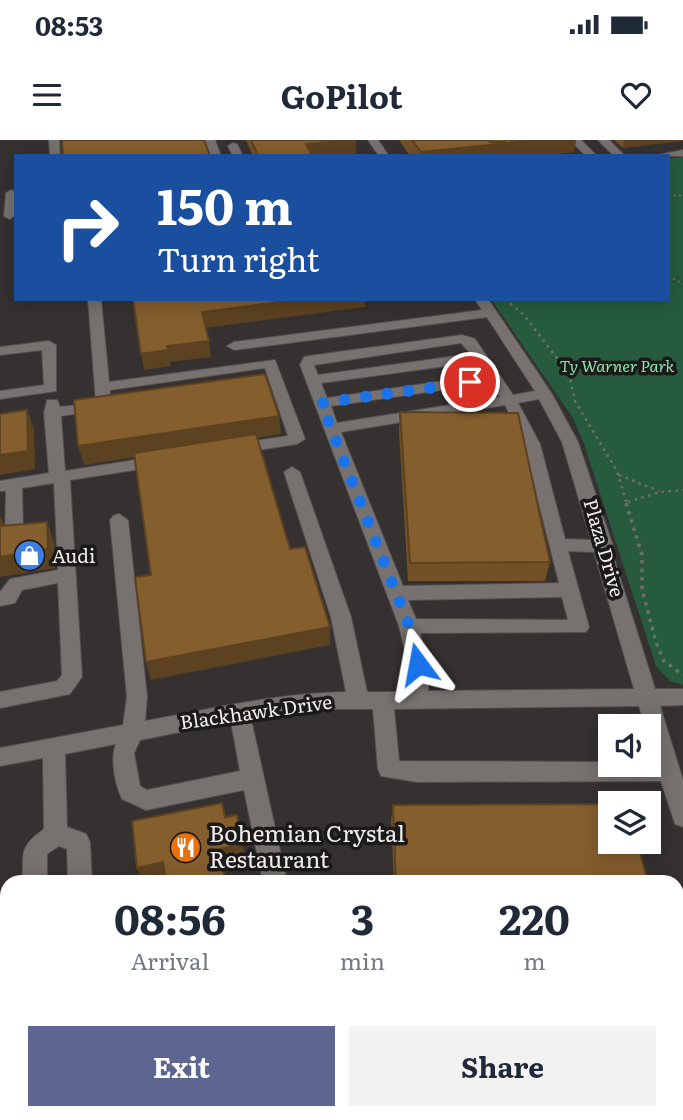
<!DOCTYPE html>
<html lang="en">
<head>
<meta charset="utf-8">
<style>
  :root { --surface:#fff; --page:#f2f2f3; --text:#1f2937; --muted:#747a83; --accent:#5c6690 }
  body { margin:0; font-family:Literata,serif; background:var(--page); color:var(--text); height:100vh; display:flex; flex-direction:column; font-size:26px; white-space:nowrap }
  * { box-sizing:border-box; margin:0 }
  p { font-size:23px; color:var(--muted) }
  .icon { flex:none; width:38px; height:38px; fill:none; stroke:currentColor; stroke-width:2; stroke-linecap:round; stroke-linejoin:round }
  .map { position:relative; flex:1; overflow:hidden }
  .drawer { position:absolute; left:0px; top:735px; width:684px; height:245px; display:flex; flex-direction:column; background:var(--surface); border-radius:21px 21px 0 0; box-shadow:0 4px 18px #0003 }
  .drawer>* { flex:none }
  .top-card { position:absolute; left:14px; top:14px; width:656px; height:147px; border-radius:0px; box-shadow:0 4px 18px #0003; background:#1a4fa0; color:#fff; overflow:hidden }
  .buttons { position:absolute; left:598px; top:574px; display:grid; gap:14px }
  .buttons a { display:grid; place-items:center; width:63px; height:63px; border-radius:0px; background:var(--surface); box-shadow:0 4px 18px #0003; font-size:35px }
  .pin { position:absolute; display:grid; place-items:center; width:60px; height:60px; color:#fff; margin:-30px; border:4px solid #fff; border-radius:50%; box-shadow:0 2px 7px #0007 }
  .me { position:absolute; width:77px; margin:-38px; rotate:347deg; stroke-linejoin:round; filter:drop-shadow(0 0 5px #0008) }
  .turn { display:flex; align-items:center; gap:24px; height:147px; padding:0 28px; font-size:32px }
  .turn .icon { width:91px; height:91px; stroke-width:2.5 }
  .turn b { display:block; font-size:49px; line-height:60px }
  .eta { display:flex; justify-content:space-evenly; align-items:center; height:119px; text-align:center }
  .eta b { font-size:42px; font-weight:700; line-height:49px }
  .cta { display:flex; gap:14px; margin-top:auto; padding:14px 28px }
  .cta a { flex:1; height:80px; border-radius:0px; background:var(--accent); color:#fff; font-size:28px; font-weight:700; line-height:80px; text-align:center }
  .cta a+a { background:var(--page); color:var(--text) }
  .status { display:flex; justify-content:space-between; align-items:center; height:49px; padding:0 35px; background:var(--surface); direction:ltr }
  .status svg { height:19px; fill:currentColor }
  header { display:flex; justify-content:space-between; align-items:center; height:91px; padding:0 28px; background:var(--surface); font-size:32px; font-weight:700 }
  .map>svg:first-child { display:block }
  .green { fill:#265b3e }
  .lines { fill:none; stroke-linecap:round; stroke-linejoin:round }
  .minor-casing { stroke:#54504f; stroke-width:2 }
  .path-far2 { stroke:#716e6d; stroke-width:2; stroke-dasharray:2 3.5; stroke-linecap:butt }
  .path-far1 { stroke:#716e6d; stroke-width:2.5; stroke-dasharray:2.5 4.5; stroke-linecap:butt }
  .path { stroke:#716e6d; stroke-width:3.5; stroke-dasharray:3.5 5; stroke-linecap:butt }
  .minor { fill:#777270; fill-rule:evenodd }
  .wall { fill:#725127 }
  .shaded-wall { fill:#5c4220 }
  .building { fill:#845e2d; stroke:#5c4220; stroke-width:2 }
  .route { stroke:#1a73e8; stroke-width:12; stroke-dasharray:0 21.6 }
  .labels { text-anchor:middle; stroke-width:7; stroke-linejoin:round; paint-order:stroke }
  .far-park-label { font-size:16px; font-style:italic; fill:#8de4b0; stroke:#1c1a19 }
  .street-label { font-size:19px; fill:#f1eeed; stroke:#1c1a19 }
  .poi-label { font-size:19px; fill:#f1eeed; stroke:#1c1a19; text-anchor:start }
  .near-poi-label { font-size:23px; fill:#f1eeed; stroke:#1c1a19; text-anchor:start }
</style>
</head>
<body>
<div class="status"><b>08:53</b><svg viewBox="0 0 49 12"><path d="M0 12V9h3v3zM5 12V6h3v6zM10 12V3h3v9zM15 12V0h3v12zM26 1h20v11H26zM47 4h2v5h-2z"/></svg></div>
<header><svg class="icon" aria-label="menu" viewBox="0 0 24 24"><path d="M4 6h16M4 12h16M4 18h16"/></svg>GoPilot<svg class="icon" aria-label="heart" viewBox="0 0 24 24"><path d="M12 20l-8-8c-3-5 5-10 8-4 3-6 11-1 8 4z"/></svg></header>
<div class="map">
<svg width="683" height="980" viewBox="0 0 683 980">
  <rect width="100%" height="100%" fill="#353130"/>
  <path class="green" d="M683 17V545L670 541 656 526 584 304 573 278 491 159H668L669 19Z"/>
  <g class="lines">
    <defs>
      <path id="minor" d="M49 0H59L60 16H50Z
        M205 0H215L221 16H211Z
        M368 0H378L389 16H379Z
        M570 0H581L597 16H586Z
        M598 0H609L625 16H614Z
        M233 3 237 4 243 16H233L228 6Z
        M683 10V16H653Z
        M11 50 16 52V74L10 79 4 76 6 53Z
        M88 159H101L109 242 275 220 305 299 297 304 234 314 226 309 234 304 288 296 265 228 110 250 109 269 61 276 65 331 160 316 168 321 160 326 70 340 82 537 70 554 0 568V552L57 541 62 535 58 443 22 450 15 463 0 466V452L10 439 58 430 54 343 22 348 23 391 31 393 34 397 31 401 14 404 5 398 6 351H0V341L49 333 44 273 47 260H57L60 267 96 263Z
        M475 159H488L552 254 578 302 613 406 611 409 655 549H683V565L660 566 683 640V687L675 684 661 641 417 642 381 636 378 629 373 569H319L251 579 287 742H263L244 650 146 670 122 659C115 644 110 619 116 604L65 614 67 687 86 694 90 702 92 742H68L67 709 59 706 47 714V742H23C23 713 19 707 44 689L43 618 0 626V608L123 585 127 557 110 380 113 376 119 374 128 380 147 557 145 581C211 569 279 553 346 552L331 477 284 332 292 327 300 332 351 477 367 552H408V524L399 486 300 225 304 217 309 216 462 195 475 199 513 255 535 251 487 177 234 210 227 206 234 202 482 170ZM461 203 471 214 318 235 314 225ZM476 222 485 235 327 258 321 243ZM491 243 500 257 337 283 331 266ZM539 259 562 302 591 400 565 399 540 304 518 263ZM505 265 524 304 559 443 403 446 341 292ZM568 411 594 412 634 549 428 551V524L420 493 586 492 589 487ZM562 457 568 480 416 479 408 460ZM639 566 645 586H649V600L655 621 649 622V625H611V622L399 621 394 569ZM231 582 240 631 147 650 140 646 134 613 140 600Z
        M49 201 56 205V251L0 259V251L44 245 42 210 0 215V207Z
        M677 848H683V874H677Z
        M683 923V951L677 952V924Z
        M20 973H48V980H20Z
        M74 973H102L103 980H75Z
        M519 973H569L566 980H516Z"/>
    </defs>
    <use href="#minor" class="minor-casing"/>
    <path class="path-far2" d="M668 56 683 55
      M668 136 683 144"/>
    <path class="path-far1" d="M505 159 524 175 569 234 575 261 617 331 627 365
      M619 335 659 351
      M628 362 660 352 683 350"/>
    <path class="path" d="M626 363 642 415V449L656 502 664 521 683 535"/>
    <use href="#minor" class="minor"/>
  </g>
  <path class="wall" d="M246 0H356V14L334 16H253Z
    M399 0H489L492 2 490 0H576L574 12 537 16H410Z
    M614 0H683L623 8Z
    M400 272 550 422 545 441H408L399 291Z
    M393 665 648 742H394L391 681Z"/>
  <path class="shaded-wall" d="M356 0V14L334 16H306V4Z
    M537 0H576L574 12 537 16H421V12Z
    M624 0H683V1L623 8Z
    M301 159H365V167L204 188 202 172Z
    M209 201 211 217 170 222 171 226 144 230 141 214 167 206Z
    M27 270 34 289 35 329 0 335V315Z
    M279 276 281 294 84 325 78 306Z
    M0 376 5 387 0 386Z
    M47 382 54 401 55 428 0 437V417Z
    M330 487V505L151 540 146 522Z
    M237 675 245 716 223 721 226 742H225L220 709Z
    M163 722 168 734 142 740 137 728Z"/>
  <path class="building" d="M62 0H204L210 16H63Z
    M251 0H351L306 4 312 16H258Z
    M412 0H489L490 2H505V0H537L421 12Z
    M133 159H301L202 172 209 201 167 206 168 210 141 214Z
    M265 234 279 276 78 306 74 260Z
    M27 270 28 311 0 315V274Z
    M400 272 518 273 550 422 410 423Z
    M256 294 290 409 305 407 330 487 146 522 135 437 151 435 134 313Z
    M47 382 48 409 0 417V384V386Z
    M222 663 225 677 237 675 242 704 220 709 225 742H166L163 722 137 728 132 681Z
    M611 664V702H637L648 742H396L393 665Z"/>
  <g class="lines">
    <path class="route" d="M418 524 409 486 321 263 470 242"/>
  </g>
  <defs>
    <symbol id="shop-disc" viewBox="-11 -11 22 22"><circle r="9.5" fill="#3f7fe0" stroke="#1c1a19"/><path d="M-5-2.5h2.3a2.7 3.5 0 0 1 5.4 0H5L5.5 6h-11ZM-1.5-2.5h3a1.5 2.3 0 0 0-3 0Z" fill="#fff"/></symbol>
    <symbol id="restaurant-disc" viewBox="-11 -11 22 22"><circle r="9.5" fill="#e8710a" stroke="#1c1a19"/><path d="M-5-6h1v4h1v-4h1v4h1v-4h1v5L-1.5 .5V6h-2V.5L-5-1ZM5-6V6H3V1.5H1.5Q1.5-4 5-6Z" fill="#fff"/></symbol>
  </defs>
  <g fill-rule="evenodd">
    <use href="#shop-disc" x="12" y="398" width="35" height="35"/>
    <use href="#restaurant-disc" x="168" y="690" width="35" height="35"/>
  </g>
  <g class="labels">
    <g class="far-park-label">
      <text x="617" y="232">Ty Warner Park</text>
    </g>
    <g class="street-label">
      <text transform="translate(604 408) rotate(74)" y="7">Plaza Drive</text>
      <text transform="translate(256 572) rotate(-8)" y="7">Blackhawk Drive</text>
    </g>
    <g class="poi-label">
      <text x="52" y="423">Audi</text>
    </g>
    <g class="near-poi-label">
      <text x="209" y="702">Bohemian Crystal<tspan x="209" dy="26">Restaurant</tspan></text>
    </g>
  </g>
</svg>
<div class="buttons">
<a><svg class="icon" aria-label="sound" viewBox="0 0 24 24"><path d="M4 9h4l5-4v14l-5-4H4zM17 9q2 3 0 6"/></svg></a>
<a><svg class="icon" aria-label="layers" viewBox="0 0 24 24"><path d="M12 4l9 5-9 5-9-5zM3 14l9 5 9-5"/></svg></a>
</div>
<div class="pin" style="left:470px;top:242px;background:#d93025"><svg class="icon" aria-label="arrive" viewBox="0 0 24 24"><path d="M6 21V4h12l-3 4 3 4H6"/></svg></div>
<svg class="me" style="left:418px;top:524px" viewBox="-20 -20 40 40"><path d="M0-17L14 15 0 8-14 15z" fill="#1a73e8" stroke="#fff" stroke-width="4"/></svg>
<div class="top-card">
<div class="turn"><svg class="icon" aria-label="right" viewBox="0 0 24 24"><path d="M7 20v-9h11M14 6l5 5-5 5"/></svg><div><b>150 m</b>Turn right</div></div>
</div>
<section class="drawer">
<div class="eta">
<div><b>08:56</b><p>Arrival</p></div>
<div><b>3</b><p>min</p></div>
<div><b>220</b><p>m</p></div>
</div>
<div class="cta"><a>Exit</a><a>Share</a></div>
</section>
</div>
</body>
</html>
